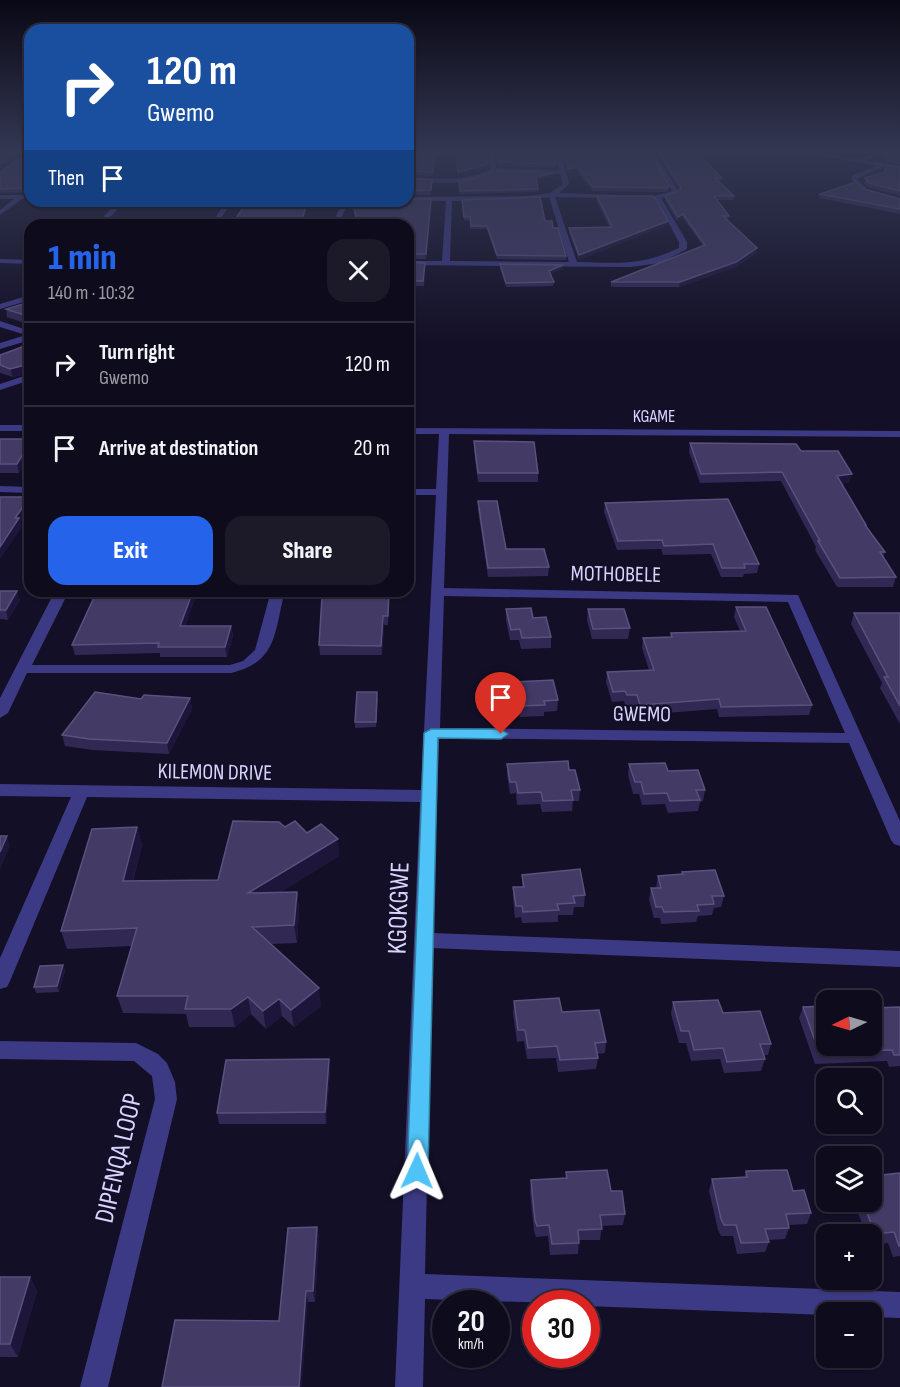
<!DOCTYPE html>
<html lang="en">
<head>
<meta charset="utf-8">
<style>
  :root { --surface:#0e0b1c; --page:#1c1929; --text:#f1f3f6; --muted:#9b9ba3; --line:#2e2b3b; --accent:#2563eb }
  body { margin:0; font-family:"Sofia Sans Condensed",sans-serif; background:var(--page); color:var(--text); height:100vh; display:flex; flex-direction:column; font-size:22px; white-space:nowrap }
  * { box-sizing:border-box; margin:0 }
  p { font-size:20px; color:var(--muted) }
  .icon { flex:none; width:33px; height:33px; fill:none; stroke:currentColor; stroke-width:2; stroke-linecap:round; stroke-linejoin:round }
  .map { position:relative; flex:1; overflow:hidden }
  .sheet { position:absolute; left:24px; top:219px; width:390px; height:378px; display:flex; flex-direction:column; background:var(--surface); border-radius:18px; box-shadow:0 2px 4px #0004,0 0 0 2px var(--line) }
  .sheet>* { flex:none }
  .guide { position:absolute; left:24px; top:24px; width:390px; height:183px; border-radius:18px; box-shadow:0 2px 4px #0004,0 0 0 2px var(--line); background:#1a4fa0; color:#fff; overflow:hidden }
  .needle { width:39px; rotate:265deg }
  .fabs { position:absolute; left:816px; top:990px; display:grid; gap:12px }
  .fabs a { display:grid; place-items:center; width:66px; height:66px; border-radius:12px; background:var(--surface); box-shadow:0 2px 4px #0004,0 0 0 2px var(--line); font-size:30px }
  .speed { position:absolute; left:432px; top:1290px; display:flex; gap:12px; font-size:30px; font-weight:700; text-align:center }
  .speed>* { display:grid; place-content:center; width:78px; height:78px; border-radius:50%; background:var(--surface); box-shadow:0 2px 4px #0004,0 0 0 2px var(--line); line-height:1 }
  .speed small { font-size:15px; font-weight:400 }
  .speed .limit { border:9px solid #d22; background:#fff; color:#111 }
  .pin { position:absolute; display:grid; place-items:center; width:51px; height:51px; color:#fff; margin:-62px -26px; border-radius:50% 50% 50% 0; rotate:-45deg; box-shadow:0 0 6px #0007 }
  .pin .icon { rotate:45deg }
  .me { position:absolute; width:66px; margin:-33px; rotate:1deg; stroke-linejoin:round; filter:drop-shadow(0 0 4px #0008) }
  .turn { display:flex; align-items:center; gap:21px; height:126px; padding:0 24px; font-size:27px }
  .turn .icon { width:78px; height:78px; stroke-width:2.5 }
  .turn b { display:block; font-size:42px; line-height:51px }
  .then { display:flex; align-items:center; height:57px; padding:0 24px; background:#0003; gap:12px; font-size:22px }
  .round { display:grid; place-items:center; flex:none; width:63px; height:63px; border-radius:18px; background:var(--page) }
  .summary { display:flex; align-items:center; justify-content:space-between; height:102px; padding:0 24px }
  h1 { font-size:36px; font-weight:800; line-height:45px; color:var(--accent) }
  .button { display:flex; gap:12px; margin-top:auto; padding:12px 24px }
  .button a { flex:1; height:69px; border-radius:18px; background:var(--accent); color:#fff; font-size:24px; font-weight:800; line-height:69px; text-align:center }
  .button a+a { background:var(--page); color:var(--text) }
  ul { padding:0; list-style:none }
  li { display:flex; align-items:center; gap:18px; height:84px; padding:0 24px; border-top:2px solid var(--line) }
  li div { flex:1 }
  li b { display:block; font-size:22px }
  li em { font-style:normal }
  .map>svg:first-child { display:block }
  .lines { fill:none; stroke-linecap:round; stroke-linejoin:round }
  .minor { fill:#3d3a85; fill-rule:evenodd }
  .wall { fill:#312854 }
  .shaded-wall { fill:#1d163a }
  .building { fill:#433a66; stroke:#5a527e; stroke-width:1.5 }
  .route { fill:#4fc3f7; stroke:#337fa1; stroke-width:1.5 }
  .labels { text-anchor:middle; stroke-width:4.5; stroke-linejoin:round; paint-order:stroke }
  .far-street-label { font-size:18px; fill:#d9d4ff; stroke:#130f26 }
  .street-label { font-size:22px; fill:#d9d4ff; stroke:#130f26 }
  .near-street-label { font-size:27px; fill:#d9d4ff; stroke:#130f26 }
</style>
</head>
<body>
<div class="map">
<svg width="900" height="1387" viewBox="0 0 900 1387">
  <rect width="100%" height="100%" fill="#130f26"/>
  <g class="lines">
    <path class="minor" d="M28 150 30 154 0 176V171Z
      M488 150H494L496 168 559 170 554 150H560L569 184 559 193 617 195 615 198 555 197 577 262C618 263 641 266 679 248V242L654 196 672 191 652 157 624 150 656 155 679 192 669 197 661 198 687 242V249L660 263 631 267 408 265V261H442L446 201H408V197L527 196 550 193 563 184 560 174 494 172C468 187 437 182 408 181V177C435 178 465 183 490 169ZM549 197 569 262 450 261 452 201 527 200Z
      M791 150 857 159 885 150H893L864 160 900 166V170L883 167 857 179 867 189 900 198V202L863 191 851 179 853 175 877 166Z
      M0 195H30V199H22L0 215V210L14 199H0Z
      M119 201H126L102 225H95Z
      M227 201H233L216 225H210Z
      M343 201H349L338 225H332Z
      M0 259 30 260V264L0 263Z
      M30 295V300L0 309V304Z
      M0 321 30 331V340L0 349V343L26 335 0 327Z
      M30 374V380L0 390V384Z
      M0 425H30V431H0Z
      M408 428 900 431V437L449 434 444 588 798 595 900 821V846L894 844 891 840 849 743 439 738 433 933 900 951V967L432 948 425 1274 900 1292V1318L872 1317V1312H826V1315L586 1306V1304L425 1299 423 1387H395L420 802 87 797 10 981 7 987 0 989V958L71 797 0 796V784L421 790 436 495H408V489H436L439 434H408ZM444 596 788 602 845 733 440 728Z
      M0 486 30 487V493L0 492Z
      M55 591H69L32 665H230L243 661 255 650 271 591H285C274 632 278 662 231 673H27L8 713 0 718V698Z
      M0 1041 136 1043 158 1054 167 1063 175 1082 177 1099 108 1387H80L155 1099 152 1076 134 1061 0 1059Z"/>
  </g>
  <path class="wall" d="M408 150H435L433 176 408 175Z
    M496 150H553L556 164V168L498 166Z
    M561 150H629L669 186V190L665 192 592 191 577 170 568 173Z
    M637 150H695L722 178 721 182H719L734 196 733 200H717L729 216 728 220H727L756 253 736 267 679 287H611V282L703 246 683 218 677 221 665 200V196L680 190 656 153Z
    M837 150H878L867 153Z
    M900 150V164L885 161 884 155 885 152Z
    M30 152V192L0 193V174Z
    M886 165 900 167V196L868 187 864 183 865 178 885 173Z
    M554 173V176L537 180 538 192 460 194 459 184Z
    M408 179 432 180 431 195H408Z
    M863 189 900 199V214L819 198 820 194Z
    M597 196 668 221 667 225 579 260 569 232V228L609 227 596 200Z
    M462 200 545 221 553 228 566 256V260L497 259 487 229H470V221L464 220Z
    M351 201H408L431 203 426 259H408V225H357Z
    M408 262 425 267 424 286H408Z
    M500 264 563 269 550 274 554 282 553 286 506 287 500 268Z
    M30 302V325L7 317 6 309Z
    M30 344V384L28 383 26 375 30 373 13 377 0 373V355Z
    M0 439H30V455L19 473H0Z
    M474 441 538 473V482H478L474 450Z
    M690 443 801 451 850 482 841 484 866 525V527L885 552 883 557 896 577 893 587H837L815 550 816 547 781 481 700 483 689 452Z
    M728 499 759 564 757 573 744 574 743 577H721L711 554 663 555 661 549 617 550 604 512 605 503Z
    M478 501 506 549 549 567 548 576 488 577 478 510Z
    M0 591 20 600 8 620 0 619Z
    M97 591H245L244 596H196L185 626H231L233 636 227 657H160V653L75 655 72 645Z
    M389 591 388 625H384L382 655H320L319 645 325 597Z
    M736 607 812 705 809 715 719 717 717 709 639 715 635 705H625L624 701 612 702 606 682 607 672 649 670 642 648 643 638 670 637 671 633 740 631 734 617Z
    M506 609 533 618 551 637V648L521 649 519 640H510L506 620Z
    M588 609 630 628 628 639H592L587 620Z
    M854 613H900V724L880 688 882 683 851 624Z
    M515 682 558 700 557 711 544 712V716L520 717 515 693Z
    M378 697 376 727 355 728V722Z
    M190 698 192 709 169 754 92 750 65 746 62 735 141 699Z
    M507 764 569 770 580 790 579 801H573L572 811 542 812 540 804 517 805 516 793 510 794 507 775Z
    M629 764 668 771 705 790 703 801 700 802 698 811 668 813 665 804 642 805 639 794H633L628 775Z
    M137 827 142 845 133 881 218 880 285 827 307 833 339 856 281 892H297L299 909 297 943 271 944 321 1006 294 1027 282 1016 266 1029 251 1014 235 1027H189L186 1014 123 1013 117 996 132 946 67 949 61 931Z
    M682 872 724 896 721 907 714 908 712 915 698 916 696 922 661 924 660 918H654L649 900 651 888H656L658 876 682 875Z
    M522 875 585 895 584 907H574L573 915H558V922L522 923 521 917 515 918 513 899V887H522Z
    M63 965 65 971 59 992 36 993 34 987Z
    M514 1001 562 1012 606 1042 605 1053 597 1054 598 1058 596 1069 558 1072 556 1058 527 1059 524 1041 517 1042 513 1013Z
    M673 1002 723 1013 771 1044 768 1055H764L765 1059 761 1071 724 1073 720 1059 691 1061 686 1043H679L671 1014Z
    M803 1007 826 1046 900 1007V1066L889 1067 887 1061 815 1064 799 1018Z
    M330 1070 326 1124H219L217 1113Z
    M746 1171 793 1191 811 1213 807 1224 789 1225V1228L785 1239 768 1240 769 1242 765 1252 737 1254 733 1236H721L718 1230 709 1191 712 1179 744 1178Z
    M566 1172 611 1191 625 1214 623 1225 602 1226 600 1240H579L578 1254 550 1255 548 1236 536 1237 534 1231 530 1192 531 1180 565 1179Z
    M900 1173V1256L893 1257 888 1243 872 1245V1234H866L854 1202H872Z
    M317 1227 319 1238 315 1302H308L279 1321Z
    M0 1277H30L37 1291 18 1357H0Z"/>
  <path class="shaded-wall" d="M19 150H25L0 168V164Z
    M868 150H878L867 153Z
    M488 164V168L458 176V172Z
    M578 167 577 170 568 173 569 169Z
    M554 173V176L536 180V177Z
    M308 201H310L302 225H300Z
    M683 214V218L677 221 678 217Z
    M668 221 667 225 579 260V255Z
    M757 248 756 253 736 267 679 287 680 282Z
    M563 265V269L549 274V271Z
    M29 364 30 373 13 377 10 369Z
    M30 443V455L19 473 17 464Z
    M852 474 850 482 835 485 837 476Z
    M30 497V508L21 522 22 527 0 559V547L15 518Z
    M17 591 20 600 8 620 6 610Z
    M193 591H195L196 596 182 636 180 626Z
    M383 616 384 625 382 655 381 646Z
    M231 626 233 636 227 657 225 647Z
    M190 698 192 709 169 754 167 743Z
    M137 827 142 845 128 898 123 881Z
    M7 836 10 846 0 870V852Z
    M338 839 339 856 251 911 248 893Z
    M297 892 299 909 297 943 294 925Z
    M63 965 65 971 59 992 57 986Z
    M319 988 321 1006 294 1027 291 1010Z
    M248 997 251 1014 235 1027 231 1009Z
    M279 999 282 1016 266 1029 263 1011Z
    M329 1059 330 1070 326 1124 325 1112Z
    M317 1227 319 1238 315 1302 313 1291Z
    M30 1277 37 1291 18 1357 10 1344Z
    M306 1291 308 1302 302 1387H299Z"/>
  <path class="building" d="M0 150H19L0 164Z
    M408 150H435L433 172 408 171Z
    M455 150H486L488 164 458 172Z
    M496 150H553L556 164 498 162Z
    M562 150H629L651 155 669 186 666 188 593 187 578 167 569 169Z
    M657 150H695L722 178H715L734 196H714L729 216H723L757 248 736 262 680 282H611L705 245 683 214 678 217 665 196 680 190 681 187Z
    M890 150H900V160L886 157 885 152Z
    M30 152V188L0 189V174Z
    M886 165 900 167V191L869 183 865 178 885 172Z
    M495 171 554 173 536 177 538 189 460 191 459 181 474 179Z
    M408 179 432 180 431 190 408 191Z
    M856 182 863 189 900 199V209L820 194Z
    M597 196H654L668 221 579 255 569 228 612 227Z
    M540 197 545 221H552L553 228H558L566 256 497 255 487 226H471L470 217H464L462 200Z
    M408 199H431L426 254H408V225H358L352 201H408Z
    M248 201H308L300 225H231Z
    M408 262 425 263 423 281H408Z
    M500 264 563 265 549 271 554 282 506 283Z
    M30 302V317L6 309Z
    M30 344V376L26 375 30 373 29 364 10 369 0 365V355Z
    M0 439H30V443L17 464H0Z
    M474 441 534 442 538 473H478Z
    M690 443 796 444 801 451H838L852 474 837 476 866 525H865L885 552H880L896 577 840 578 818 541H820L782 472 701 474Z
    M0 497H30L15 518H19L0 547Z
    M728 499 759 564H744L745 568H722L713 544 664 546 662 540 618 541 605 503Z
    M478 501H497L506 549H544L549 567 488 568Z
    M0 591H17L6 610H0Z
    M97 591H193L180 626H231L225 647H158L159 643 72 645Z
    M325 591H389L388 616H383L381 646 319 645 322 597H325Z
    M736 607H766L812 705 721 707 719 699 640 705 637 695H627L625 691 613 692 607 672 654 670 643 638 672 637 671 633 746 631Z
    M531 608 533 618 546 617 551 637 522 638 520 629 511 630 506 609Z
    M588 609H624L630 628 593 629Z
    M854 613H900V706L884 677H888Z
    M553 680 558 700 544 701 545 705 521 706 515 682Z
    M95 692 141 699 144 695 190 698 167 743 89 739 62 735Z
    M357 692H377L376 722H355Z
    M568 761 569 770H575L580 790H571L573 800 543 801 541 792 518 793 516 782H510L507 764Z
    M665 763 668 771 698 770 705 790H696L700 800 670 801 667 793 644 794 641 782H635L629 764Z
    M233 821 279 822 285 827 295 821 307 833 321 824 338 839 248 893 297 892 294 925 252 927 319 988 291 1010 279 999 263 1011 248 997 231 1009H185L188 996H117L137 928 61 931 92 829 137 827 123 881 218 880Z
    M0 836H7L0 852Z
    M580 869 585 895 573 896 575 903 557 904 559 910 523 912 522 906H516L513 887H524L522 875Z
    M715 870 724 896H712L714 904 697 905 699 911 664 912 662 907H656L651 888H661L658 876 683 874 682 872Z
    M63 965 57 986 34 987 40 966Z
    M559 998 562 1012 599 1010 606 1042 595 1043 598 1058 560 1060 557 1046 528 1048 525 1030H518L514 1001Z
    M718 1000 723 1013 760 1011 771 1044H760L765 1059 727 1062 723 1048 694 1050 689 1031H681L673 1002Z
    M826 1006V1046H872V1008L900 1007V1055H894L892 1050 819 1052 803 1007Z
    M329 1059 325 1112 217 1113 226 1060Z
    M607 1170 611 1191H622L625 1214 600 1215 602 1229 578 1230 579 1243 552 1244 549 1225 537 1226 535 1220 531 1180 567 1178 566 1172Z
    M787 1170 793 1191 804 1190 811 1213 786 1214 789 1228 765 1229 769 1242 741 1243 736 1225H724L721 1219 712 1179 747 1177 746 1171Z
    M900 1173V1246H899L894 1232 875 1234 863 1202H872V1176Z
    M317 1227 313 1291H306L299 1387H162L175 1320 279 1321 288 1228Z
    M0 1277H30L10 1344H0Z"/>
  <linearGradient id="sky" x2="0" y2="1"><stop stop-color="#0a0815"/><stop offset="0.44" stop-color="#333752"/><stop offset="1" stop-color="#333752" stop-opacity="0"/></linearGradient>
  <rect width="900" height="344" fill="url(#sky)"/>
  <path class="route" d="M431 729H501L508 734 501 739 438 738 428 1171 425 1178 417 1181 410 1178 407 1171 424 733Z"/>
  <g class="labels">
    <g class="far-street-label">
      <text x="654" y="422">KGAME</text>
    </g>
    <g class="street-label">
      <text transform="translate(616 573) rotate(1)" y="8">MOTHOBELE</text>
      <text transform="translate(642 713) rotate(1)" y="8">GWEMO</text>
      <text transform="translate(215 771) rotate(1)" y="8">KILEMON DRIVE</text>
    </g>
    <g class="near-street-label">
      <text transform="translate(398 908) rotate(-88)" y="9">KGOKGWE</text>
      <text transform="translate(118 1158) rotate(-77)" y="9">DIPENQA LOOP</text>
    </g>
  </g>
</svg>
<div class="fabs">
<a><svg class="needle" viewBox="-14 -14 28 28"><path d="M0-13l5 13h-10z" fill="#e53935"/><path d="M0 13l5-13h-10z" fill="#9b9ba3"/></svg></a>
<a><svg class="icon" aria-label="search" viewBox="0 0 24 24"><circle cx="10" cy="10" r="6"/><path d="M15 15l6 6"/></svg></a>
<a><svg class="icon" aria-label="layers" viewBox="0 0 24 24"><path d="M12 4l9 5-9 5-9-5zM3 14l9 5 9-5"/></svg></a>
<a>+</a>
<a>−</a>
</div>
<div class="speed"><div>20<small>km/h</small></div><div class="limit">30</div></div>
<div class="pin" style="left:501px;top:734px;background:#d93025"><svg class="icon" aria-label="arrive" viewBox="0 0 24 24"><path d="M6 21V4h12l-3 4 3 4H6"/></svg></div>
<svg class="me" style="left:417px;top:1171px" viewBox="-20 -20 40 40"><path d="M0-17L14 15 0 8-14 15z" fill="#4fc3f7" stroke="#fff" stroke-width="4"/></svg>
<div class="guide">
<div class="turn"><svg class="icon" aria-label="right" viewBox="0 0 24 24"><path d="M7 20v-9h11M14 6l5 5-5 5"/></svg><div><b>120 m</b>Gwemo</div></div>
<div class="then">Then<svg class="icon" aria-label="arrive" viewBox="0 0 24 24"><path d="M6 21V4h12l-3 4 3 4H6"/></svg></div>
</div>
<section class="sheet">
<div class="summary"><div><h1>1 min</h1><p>140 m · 10:32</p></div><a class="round"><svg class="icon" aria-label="close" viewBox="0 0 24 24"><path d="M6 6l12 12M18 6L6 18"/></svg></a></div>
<ul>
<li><svg class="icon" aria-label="right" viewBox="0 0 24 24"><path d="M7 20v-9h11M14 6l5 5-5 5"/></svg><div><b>Turn right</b><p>Gwemo</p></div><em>120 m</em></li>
<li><svg class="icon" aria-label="arrive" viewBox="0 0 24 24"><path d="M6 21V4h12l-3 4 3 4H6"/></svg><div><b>Arrive at destination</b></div><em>20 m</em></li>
</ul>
<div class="button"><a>Exit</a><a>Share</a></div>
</section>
</div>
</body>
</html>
